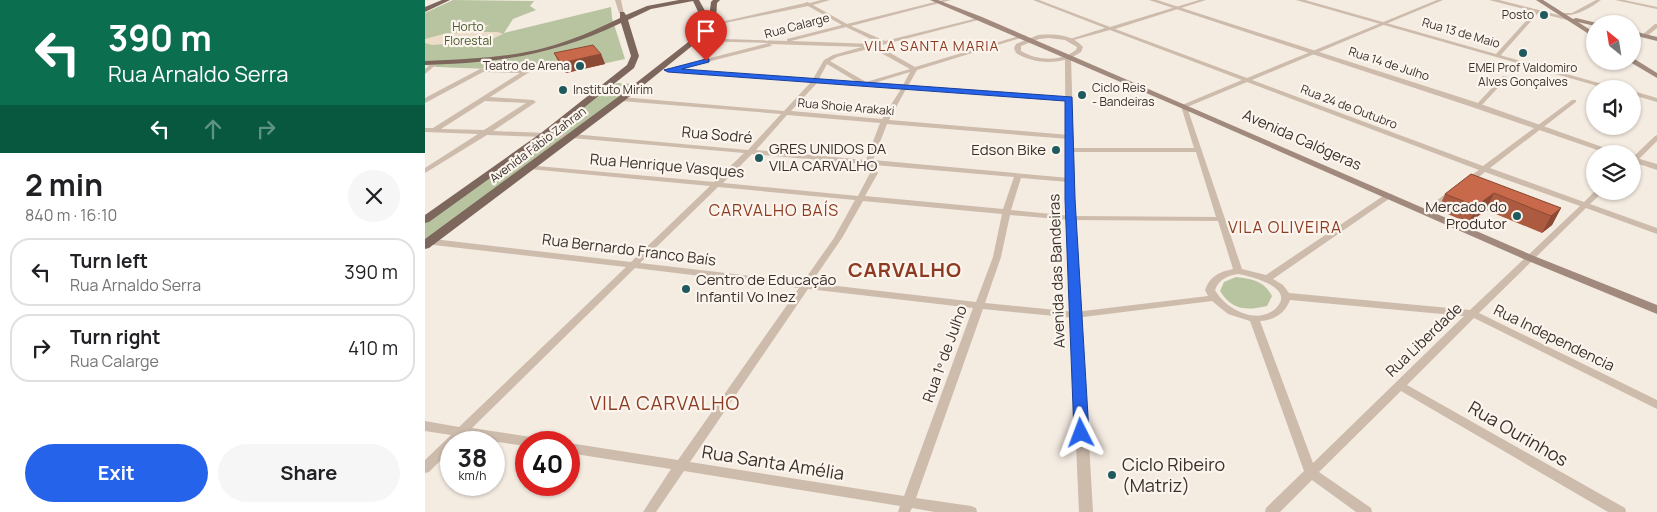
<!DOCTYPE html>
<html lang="en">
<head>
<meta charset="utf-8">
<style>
  :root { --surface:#fff; --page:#f6f6f6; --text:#202124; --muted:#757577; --line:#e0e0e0; --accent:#2563eb }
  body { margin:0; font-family:Manrope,sans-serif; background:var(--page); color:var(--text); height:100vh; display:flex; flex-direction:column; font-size:19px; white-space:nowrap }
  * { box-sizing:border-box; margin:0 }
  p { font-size:16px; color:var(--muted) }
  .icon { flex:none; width:28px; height:28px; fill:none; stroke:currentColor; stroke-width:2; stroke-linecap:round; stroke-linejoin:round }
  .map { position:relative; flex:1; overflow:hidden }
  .side { display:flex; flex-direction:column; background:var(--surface); width:425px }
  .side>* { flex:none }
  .banner { background:#0b6e4f; color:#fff; overflow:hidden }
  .needle { width:32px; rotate:330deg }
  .controls { position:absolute; left:1161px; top:15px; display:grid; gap:10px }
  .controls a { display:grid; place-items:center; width:55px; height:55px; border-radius:50%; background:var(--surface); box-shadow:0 1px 4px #0004; font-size:25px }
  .speed { position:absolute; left:15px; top:431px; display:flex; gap:10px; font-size:25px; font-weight:700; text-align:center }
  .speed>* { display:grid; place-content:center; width:65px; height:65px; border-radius:50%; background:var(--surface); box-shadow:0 1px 4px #0004; line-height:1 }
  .speed small { font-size:12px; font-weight:400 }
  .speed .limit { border:8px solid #d22; background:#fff; color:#111 }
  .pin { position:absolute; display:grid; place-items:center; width:42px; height:42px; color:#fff; margin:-51px -21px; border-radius:50% 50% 50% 0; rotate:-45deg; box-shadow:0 0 5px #0007 }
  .pin .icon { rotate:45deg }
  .me { position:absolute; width:55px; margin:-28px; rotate:357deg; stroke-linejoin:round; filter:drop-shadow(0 0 4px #0008) }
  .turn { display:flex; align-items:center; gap:18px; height:105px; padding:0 25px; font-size:22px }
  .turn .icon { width:65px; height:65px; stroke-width:2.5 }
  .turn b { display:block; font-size:35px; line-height:42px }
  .lanes { display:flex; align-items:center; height:48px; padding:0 25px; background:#0003; justify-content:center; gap:25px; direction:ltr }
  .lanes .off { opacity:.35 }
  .round { display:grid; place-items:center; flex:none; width:52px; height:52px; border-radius:26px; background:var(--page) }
  .headline { display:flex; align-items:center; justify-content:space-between; height:85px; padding:0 25px }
  h1 { font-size:30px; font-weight:700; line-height:38px }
  .cta { display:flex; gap:10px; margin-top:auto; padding:10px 25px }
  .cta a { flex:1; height:58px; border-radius:30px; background:var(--accent); color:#fff; font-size:20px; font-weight:700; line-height:58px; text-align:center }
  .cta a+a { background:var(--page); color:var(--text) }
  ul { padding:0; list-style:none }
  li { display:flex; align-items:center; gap:15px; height:68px; margin:0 10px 8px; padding:0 15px; border:2px solid var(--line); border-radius:20px }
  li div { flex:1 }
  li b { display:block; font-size:19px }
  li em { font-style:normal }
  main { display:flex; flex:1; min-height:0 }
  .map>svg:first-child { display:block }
  .green { fill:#b8c4a0 }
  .plaza { fill:#ecdcc8 }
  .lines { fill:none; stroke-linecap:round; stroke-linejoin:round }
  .minor { fill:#cdbbac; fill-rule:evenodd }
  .tertiary { fill:#cdbbac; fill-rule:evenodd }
  .secondary { fill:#a18a7d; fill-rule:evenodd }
  .primary { fill:#7d675c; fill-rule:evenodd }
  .wall { fill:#ac5a40 }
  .shaded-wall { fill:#8c4a34 }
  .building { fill:#c8694b; stroke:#8c4a34 }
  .route { fill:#2563eb; stroke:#184099 }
  .poi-dot { fill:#1f5a5e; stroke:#fbf5ee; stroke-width:2 }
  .labels { text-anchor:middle; stroke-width:4.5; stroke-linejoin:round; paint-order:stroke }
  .far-poi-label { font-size:12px; fill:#3b302b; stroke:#fbf5ee; text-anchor:end }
  .far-street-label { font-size:12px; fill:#3b302b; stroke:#fbf5ee }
  .far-park-label { font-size:12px; fill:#4a5a2e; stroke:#fbf5ee }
  .far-neighbourhood-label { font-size:14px; letter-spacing:1px; fill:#8c3b22; stroke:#fbf5ee }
  .street-label { font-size:15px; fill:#3b302b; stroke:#fbf5ee }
  .poi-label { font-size:15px; fill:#3b302b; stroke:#fbf5ee; text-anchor:start }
  .neighbourhood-label { font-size:16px; letter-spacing:1px; fill:#8c3b22; stroke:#fbf5ee }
  .near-street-label { font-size:18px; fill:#3b302b; stroke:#fbf5ee }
  .near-poi-label { font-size:18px; fill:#3b302b; stroke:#fbf5ee; text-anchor:start }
  .near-neighbourhood-label { font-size:19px; letter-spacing:1px; fill:#8c3b22; stroke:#fbf5ee }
  .district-label { font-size:20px; font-weight:bold; letter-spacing:1px; fill:#8c3b22; stroke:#fbf5ee }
</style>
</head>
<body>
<main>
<section class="side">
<div class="banner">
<div class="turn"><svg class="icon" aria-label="left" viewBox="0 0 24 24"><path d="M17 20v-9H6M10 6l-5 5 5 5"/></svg><div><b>390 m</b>Rua Arnaldo Serra</div></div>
<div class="lanes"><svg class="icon" aria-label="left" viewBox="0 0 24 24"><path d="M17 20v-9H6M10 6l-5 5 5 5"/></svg><svg class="icon off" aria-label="ahead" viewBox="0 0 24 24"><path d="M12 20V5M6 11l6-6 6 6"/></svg><svg class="icon off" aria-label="right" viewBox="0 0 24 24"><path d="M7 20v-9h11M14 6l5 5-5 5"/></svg></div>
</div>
<div class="headline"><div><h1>2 min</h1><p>840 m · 16:10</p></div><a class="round"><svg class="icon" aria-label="close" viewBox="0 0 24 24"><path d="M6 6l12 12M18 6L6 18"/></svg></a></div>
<ul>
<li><svg class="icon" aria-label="left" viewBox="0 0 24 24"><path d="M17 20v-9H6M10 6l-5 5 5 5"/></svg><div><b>Turn left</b><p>Rua Arnaldo Serra</p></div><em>390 m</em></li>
<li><svg class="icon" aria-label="right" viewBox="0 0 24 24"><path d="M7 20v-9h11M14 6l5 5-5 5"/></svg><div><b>Turn right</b><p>Rua Calarge</p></div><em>410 m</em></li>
</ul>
<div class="cta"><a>Exit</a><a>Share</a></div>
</section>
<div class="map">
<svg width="1232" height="512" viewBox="0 0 1232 512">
  <rect width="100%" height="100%" fill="#f4ebe1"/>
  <path class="green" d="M28 0 109 1 105 6 111 10 88 19 79 33 186 7 187 18 200 59 150 70 64 69 12 67 0 65V13Z
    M192 83 211 84 0 243V223Z
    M811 277C828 279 839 281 847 296L842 306C821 311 807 310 795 291L799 282Z"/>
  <path class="plaza" d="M62 25H65L58 28V32H73L78 34 57 44 45 42 7 45 0 43V39L22 33H32Z"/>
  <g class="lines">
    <path class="minor" d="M396 0H405L388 5 422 24 518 0H526L426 26 460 41 557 17V19L453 46 490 67 597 35 602 36 492 70 483 86 645 97 648 99 645 101 481 89 464 120 644 135 647 137 644 139 462 124 448 160 644 178 648 180 644 182 596 178 586 210 646 216 791 217 771 152H644L640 150 644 148H769L756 106 757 105 817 80 685 30 645 41V39L680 28 608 0H614L685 27 774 0H781L690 29 822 78 1012 0H1018L827 80 1058 166 1147 100H1151V102L1065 168 1159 202 1170 191H1179L1165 204 1232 228V234L1161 208 1054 313 1232 400V409L1049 318 982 385 1200 508 1201 512H1183L976 391 894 472 946 508 947 512H931L887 480 855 512H840L841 508 879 471 825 321 803 314 787 301 650 318 558 309 491 498 546 506 551 508 552 512H510L487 508 485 512H473L475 506 259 471 231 512H218L246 469 144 453V443L253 460 374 288 210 268 47 428 106 437 110 439 112 442H101V446L39 437 33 442H26V450L4 472 0 473V460L26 435 0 431V421L34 427 201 267 0 244V238L206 262 285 186 104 169H101V165L289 182 319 153 147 138 62 135 0 173V168L53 134 0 132V128H8L95 73 58 72 2 102 0 103V98L55 69 101 70 104 72 103 73 65 97 108 100 111 102 68 131 147 134 323 150 356 114 196 101 193 99 196 97 359 111 386 82 243 72 240 70 243 68 250 69V67L344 43 270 41 267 39 268 38 362 41V39L417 25 383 6 280 27 278 26 380 3 382 2 385 3ZM421 27 454 43 448 44 366 41ZM344 44 437 47 408 55 399 60 388 79 254 69 346 46 347 45ZM447 48 485 69 441 82 405 61 412 57ZM402 64 432 82 394 79ZM485 72 478 85 449 83ZM822 82 1054 170 1039 180 1038 182 1039 184H1045L1060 172 1155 206 1045 310 864 293 858 285 848 279 968 196 967 194H961L841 275 817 269 762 107ZM392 83 476 89 457 119 366 111ZM60 101 101 103 59 130 16 129ZM362 115 455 123 441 160 331 150ZM327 154 441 164 445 173 433 196 298 183ZM449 165 589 177 578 209 440 196 453 173ZM293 187 430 200 409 238 378 282 215 263ZM438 201 577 214 568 257 551 302 386 283 417 238ZM585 215 646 220 793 221 808 269C794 272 785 276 780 290L783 296 650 312 560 303 576 257ZM813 274C825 276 870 287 852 307 834 327 800 309 790 290 794 279 802 276 813 274ZM383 289 548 308 479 496 265 462ZM865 300 1039 316 888 463 835 321C850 320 860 313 865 300Z
      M1171 0H1176C1165 8 1148 19 1134 14L1136 13H1147Z
      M1190 0H1199L1232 7V9Z
      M1111 10 1115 11 1075 56H1071V54Z
      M1230 24H1232V28L1221 37H1217V35Z
      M8 62 13 63 0 74V69Z
      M1078 76 1083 77 1055 107H1051V105Z
      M1232 135V141L1211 162H1208V157L1230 136Z
      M1023 192H1026L1030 194 1005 214H999L998 212 999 210Z"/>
    <path class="tertiary" d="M190 0H196L199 14 194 13Z
      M724 0H732L1050 102 1197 154H1184L1044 106Z
      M871 0H880L1195 89H1183Z
      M1064 0H1074L1145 18 1142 20Z
      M613 35C629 34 647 34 658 47L656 52 646 58 651 218 668 512H654L641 218 640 60C623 64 606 62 591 53L589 48 591 44ZM624 38 640 40 652 47 651 50C635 62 613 61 596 51V46L614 39Z
      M1208 91 1232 98V102L1208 95Z
      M1208 157 1232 164V170L1208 162Z"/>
    <path class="secondary" d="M505 0H513L557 17 1109 256 1232 305V314L1101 260 756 108Z
      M1111 0H1118L1148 19 1151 18 1172 23 1170 26 1153 22 1170 33V38Z
      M1208 31 1232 37V41L1208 35Z
      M1208 58 1232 73V78L1205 62 1208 61Z"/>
    <path class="primary" d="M17 0H25L0 12V7Z
      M254 0H274L284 18 286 2 288 0H295L292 3 291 20 267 46 199 101 4 248 0 249V239L193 97 262 43 278 22 268 1 226 9 203 20 214 56 209 68 122 137 4 222 0 223V215L116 133 202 65 206 56 196 23C129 55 74 63 0 65V61C40 59 81 58 119 48 146 41 170 30 195 18V12H199L201 15 222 6Z"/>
  </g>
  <path class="wall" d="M129 53 176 54 180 64 141 73 134 63Z
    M1046 174 1136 208 1127 225 1117 233 1061 210 1044 223 1013 210 1020 194Z"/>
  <path class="shaded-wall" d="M176 54 180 64 141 73 136 63Z
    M1069 193 1061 210 1044 223 1051 206Z
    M1136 208 1127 225 1117 233 1126 216Z"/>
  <path class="building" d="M168 45 176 54 136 63 129 53Z
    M1046 174 1136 208 1126 216 1069 193 1051 206 1020 194Z"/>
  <path class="route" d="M281 59H284V62L257 69 647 97 650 199 664 433 662 437 656 439 651 437 649 433 640 199V101L243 72 239 70Z"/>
  <g class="poi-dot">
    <circle cx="1119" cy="15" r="5"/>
    <circle cx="1098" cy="53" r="5"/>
    <circle cx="155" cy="66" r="5"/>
    <circle cx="138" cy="90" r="5"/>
    <circle cx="657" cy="95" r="5"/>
    <circle cx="631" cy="150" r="5"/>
    <circle cx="334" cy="158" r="5"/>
    <circle cx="1092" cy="216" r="5"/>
    <circle cx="261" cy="289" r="5"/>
    <circle cx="687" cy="475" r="5"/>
  </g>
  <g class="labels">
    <g class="far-poi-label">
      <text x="1109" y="19">Posto</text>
      <text x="145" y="70">Teatro de Arena</text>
      <text x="1098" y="72" text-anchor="middle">EMEI Prof Valdomiro<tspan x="1098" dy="14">Alves Gonçalves</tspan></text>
      <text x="667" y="92" text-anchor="start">Ciclo Reis<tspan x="667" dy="14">- Bandeiras</tspan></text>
      <text x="148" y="94" text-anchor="start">Instituto Mirim</text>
    </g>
    <g class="far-street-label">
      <text transform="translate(372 26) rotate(-15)" y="4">Rua Calarge</text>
      <text transform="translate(1036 33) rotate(16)" y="4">Rua 13 de Maio</text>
      <text transform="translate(964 64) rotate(18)" y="4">Rua 14 de Julho</text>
      <text transform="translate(421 107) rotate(5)" y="4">Rua Shoie Arakaki</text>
      <text transform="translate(924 107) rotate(21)" y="4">Rua 24 de Outubro</text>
      <text transform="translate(113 145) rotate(-37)" y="4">Avenida Fábio Zahran</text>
    </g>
    <g class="far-park-label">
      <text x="43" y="31">Horto<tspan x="43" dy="14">Florestal</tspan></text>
    </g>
    <g class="far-neighbourhood-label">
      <text x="507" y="51">VILA SANTA MARIA</text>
    </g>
    <g class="street-label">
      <text transform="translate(292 135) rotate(5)" y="5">Rua Sodré</text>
      <text transform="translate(877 140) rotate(24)" y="5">Avenida Calógeras</text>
      <text transform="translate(242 166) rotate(5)" y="5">Rua Henrique Vasques</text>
      <text transform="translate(204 250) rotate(7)" y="5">Rua Bernardo Franco Baís</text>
      <text transform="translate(632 271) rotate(-92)" y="5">Avenida das Bandeiras</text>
      <text transform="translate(1129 338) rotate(26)" y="5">Rua Independencia</text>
      <text transform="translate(999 340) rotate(-44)" y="5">Rua Liberdade</text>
      <text transform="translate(520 354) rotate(-70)" y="5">Rua 1º de Julho</text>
    </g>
    <g class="poi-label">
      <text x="344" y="154">GRES UNIDOS DA<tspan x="344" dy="17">VILA CARVALHO</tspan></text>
      <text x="621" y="155" text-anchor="end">Edson Bike</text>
      <text x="1082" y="212" text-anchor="end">Mercado do<tspan x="1082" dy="17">Produtor</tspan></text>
      <text x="271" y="285">Centro de Educação<tspan x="271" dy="17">Infantil Vo Inez</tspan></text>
    </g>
    <g class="neighbourhood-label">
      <text x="349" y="216">CARVALHO BAÍS</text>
      <text x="860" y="233">VILA OLIVEIRA</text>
    </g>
    <g class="near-street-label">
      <text transform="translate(1093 434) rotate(30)" y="6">Rua Ourinhos</text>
      <text transform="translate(348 463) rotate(9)" y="6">Rua Santa Amélia</text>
    </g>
    <g class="near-poi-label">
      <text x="697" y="471">Ciclo Ribeiro<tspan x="697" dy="21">(Matriz)</tspan></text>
    </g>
    <g class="near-neighbourhood-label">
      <text x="240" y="410">VILA CARVALHO</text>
    </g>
    <g class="district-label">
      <text x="480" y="277">CARVALHO</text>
    </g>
  </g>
</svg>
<div class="controls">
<a><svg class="needle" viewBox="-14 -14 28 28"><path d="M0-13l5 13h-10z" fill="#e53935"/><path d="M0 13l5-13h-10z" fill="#757577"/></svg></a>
<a><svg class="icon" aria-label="sound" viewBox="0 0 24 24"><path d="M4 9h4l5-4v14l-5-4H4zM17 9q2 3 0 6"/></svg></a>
<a><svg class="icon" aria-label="layers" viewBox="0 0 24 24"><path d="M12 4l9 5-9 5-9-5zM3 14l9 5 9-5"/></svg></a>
</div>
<div class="speed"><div>38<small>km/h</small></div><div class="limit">40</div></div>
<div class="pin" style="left:281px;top:61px;background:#d93025"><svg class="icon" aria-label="arrive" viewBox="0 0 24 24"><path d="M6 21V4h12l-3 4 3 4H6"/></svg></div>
<svg class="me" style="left:656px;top:433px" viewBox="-20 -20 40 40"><path d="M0-17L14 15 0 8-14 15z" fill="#2563eb" stroke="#fff" stroke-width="4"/></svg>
</div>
</main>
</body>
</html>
